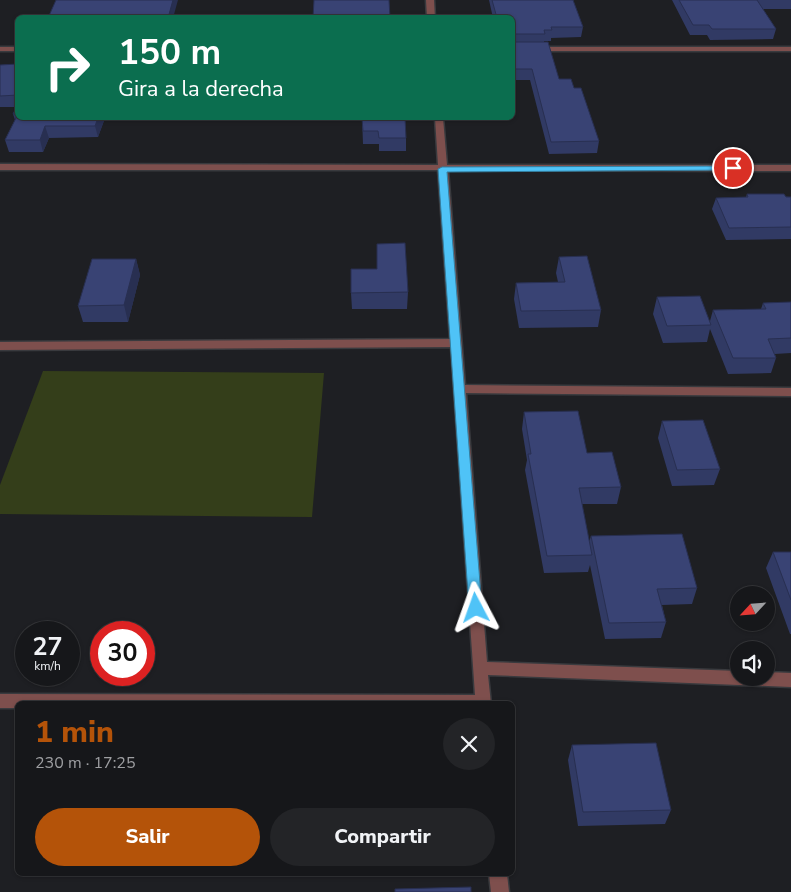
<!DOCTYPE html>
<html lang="es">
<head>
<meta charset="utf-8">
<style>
  :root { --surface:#16171a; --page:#232427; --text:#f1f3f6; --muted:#9e9fa2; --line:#353639; --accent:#b45309 }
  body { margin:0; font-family:"Nunito Sans",sans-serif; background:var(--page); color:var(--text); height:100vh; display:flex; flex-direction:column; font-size:19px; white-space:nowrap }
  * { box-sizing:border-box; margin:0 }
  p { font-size:16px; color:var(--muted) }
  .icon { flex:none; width:28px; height:28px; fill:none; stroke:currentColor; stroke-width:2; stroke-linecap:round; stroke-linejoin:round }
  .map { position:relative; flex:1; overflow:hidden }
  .sheet { position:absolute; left:15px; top:701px; width:500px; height:175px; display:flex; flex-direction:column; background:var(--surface); border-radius:8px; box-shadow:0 1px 4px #0004,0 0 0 1px var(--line) }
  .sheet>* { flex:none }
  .top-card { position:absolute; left:15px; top:15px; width:500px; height:105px; border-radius:8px; box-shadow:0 1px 4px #0004,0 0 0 1px var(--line); background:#0b6e4f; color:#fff; overflow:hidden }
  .needle { width:32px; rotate:244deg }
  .buttons { position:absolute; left:730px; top:586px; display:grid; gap:10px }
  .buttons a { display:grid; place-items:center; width:45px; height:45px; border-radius:50%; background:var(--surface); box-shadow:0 1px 4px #0004,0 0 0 1px var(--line); font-size:25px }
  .speed { position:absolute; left:15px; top:621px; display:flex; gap:10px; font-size:25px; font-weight:700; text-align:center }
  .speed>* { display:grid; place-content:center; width:65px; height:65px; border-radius:50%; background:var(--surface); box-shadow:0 1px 4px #0004,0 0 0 1px var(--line); line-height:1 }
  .speed small { font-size:12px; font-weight:400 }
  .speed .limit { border:8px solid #d22; background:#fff; color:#111 }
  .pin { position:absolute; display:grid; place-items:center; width:42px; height:42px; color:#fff; margin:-21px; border:2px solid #fff; border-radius:50%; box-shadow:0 1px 5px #0007 }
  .me { position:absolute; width:55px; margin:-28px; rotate:356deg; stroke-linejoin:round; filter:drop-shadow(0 0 4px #0008) }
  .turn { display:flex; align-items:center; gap:18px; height:105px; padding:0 20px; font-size:22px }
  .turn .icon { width:65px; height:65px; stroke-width:2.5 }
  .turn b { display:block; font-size:35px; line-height:42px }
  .round { display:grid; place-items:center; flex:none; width:52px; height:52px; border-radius:26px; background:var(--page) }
  .summary { display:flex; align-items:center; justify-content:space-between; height:85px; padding:0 20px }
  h1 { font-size:30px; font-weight:800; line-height:38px; color:var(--accent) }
  .action { display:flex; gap:10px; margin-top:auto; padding:10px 20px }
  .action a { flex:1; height:58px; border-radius:30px; background:var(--accent); color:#fff; font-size:20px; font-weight:800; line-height:58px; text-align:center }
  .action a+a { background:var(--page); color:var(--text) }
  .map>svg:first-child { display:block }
  .green { fill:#343e1a }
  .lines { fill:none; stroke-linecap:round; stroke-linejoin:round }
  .street-casing { stroke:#393a3e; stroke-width:3 }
  .street { fill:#7e4f4d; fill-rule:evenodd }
  .wall { fill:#313a64 }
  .shaded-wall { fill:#282f51 }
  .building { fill:#394374; stroke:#282f51 }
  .route { fill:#4fc3f7; stroke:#337fa1 }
</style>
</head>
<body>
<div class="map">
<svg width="791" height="892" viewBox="0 0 791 892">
  <rect width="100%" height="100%" fill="#1e1f23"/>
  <path class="green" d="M43 371 324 373 312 517 0 514V485Z"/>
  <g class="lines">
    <defs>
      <path id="street" d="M426 0H434L435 18H427Z
        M0 47H18V51H0Z
        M512 47H791V51H512Z
        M435 118H443L447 165H791V171L448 170 465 385 791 388V396L466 393 487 662 739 671V678H766V672L791 673V687L488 675 491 704H18V708H0V694L475 695 451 347 0 350V342L450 339 438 170H0V164L438 165Z
        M489 874H507L509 892H491Z"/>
    </defs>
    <use href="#street" class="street-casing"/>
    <use href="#street" class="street"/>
  </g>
  <path class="wall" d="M489 0H573L583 27 581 37 551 38V41H544V42L559 79 574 88 599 141 597 153 549 154 530 80H512V18H493Z
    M672 0H791V9H763L776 29 773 39 710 40 707 35H690Z
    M18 64V118H105L98 137 49 138 43 152H9L5 140 15 120 13 114 16 107H0V65Z
    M362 118 406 138V151H379V144H363Z
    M747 194 791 197V239L726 240 712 209 716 198 746 197Z
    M559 257 601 310 598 327 519 328 514 299 516 283 558 282 556 273Z
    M136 259 140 275 128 322H83L78 306Z
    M408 292 407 309H352L351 293Z
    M657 297 710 321 713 310 761 309 763 303 791 302V353L775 354 776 358 771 373 728 374 710 329 707 342 663 343 653 314Z
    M524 412 587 453 621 487 617 504H582L589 542 591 536 697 588 692 604 662 605 666 622 661 638 605 639 590 565 588 572 544 573 525 470 527 460 522 429Z
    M662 421 720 469 714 485 672 486 658 438Z
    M773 552H791V634H790L766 568Z
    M572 745 671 810 665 824 578 826 568 760Z"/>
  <path class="shaded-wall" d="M173 0H178L173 18H168Z
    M98 118H105L98 137 95 126Z
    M45 126 49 138 43 152 40 140Z
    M136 259 140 275 128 322 124 305Z"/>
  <path class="building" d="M56 0H173L168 18H48Z
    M314 0H389L390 18H313Z
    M492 0H573L583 27H551L552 30H544L545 34H513L512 36V18H497Z
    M679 0H757L776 29H712L709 25H693Z
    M512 42H548L559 79H571L574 88H581L599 141 551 142 532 69H512Z
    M18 64V95L0 96V65Z
    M18 104V114H13Z
    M18 114V118H98L95 126H45L40 140H5Z
    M362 118H405L406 138H379L378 131H363Z
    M747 194H784L786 197H791V227L729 228 716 198 748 197Z
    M405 243 408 292 351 293V269H377V244Z
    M587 256 601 310 521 311 516 283 565 282 559 257Z
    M92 259H136L124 305 78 306Z
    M700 296 711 325 667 326 657 297Z
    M791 302V338L768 339 776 358H733L713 310 766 309 763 303Z
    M578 411 587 453 612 452 621 487 579 488 592 555 547 556 528 454H531L524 412Z
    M703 420 720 469 677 470 662 421Z
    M682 534 697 588 657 589 666 622 609 623 591 536Z
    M773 552H791V600Z
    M656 743 671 810 583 812 572 745Z
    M471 887V892H395V889Z"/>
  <path class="route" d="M733 166 736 167V170L447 172 482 608 480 612 476 613 471 612 469 608 438 169 442 167Z"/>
</svg>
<div class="buttons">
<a><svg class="needle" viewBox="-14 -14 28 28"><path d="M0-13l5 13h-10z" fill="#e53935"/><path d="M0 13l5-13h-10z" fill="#9e9fa2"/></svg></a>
<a><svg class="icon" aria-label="sound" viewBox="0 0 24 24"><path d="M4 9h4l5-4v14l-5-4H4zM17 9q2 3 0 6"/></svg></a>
</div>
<div class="speed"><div>27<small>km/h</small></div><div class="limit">30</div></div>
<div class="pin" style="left:733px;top:168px;background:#d93025"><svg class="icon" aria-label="arrive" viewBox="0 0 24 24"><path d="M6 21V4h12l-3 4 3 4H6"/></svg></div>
<svg class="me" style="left:476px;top:608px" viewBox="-20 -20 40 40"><path d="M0-17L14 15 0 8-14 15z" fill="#4fc3f7" stroke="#fff" stroke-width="4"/></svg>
<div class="top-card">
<div class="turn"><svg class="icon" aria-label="right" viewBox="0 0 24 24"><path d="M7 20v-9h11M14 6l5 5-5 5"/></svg><div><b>150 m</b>Gira a la derecha</div></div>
</div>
<section class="sheet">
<div class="summary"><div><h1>1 min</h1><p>230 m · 17:25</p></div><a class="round"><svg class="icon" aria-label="close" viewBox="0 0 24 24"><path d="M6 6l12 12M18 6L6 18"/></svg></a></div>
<div class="action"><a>Salir</a><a>Compartir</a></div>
</section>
</div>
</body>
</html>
